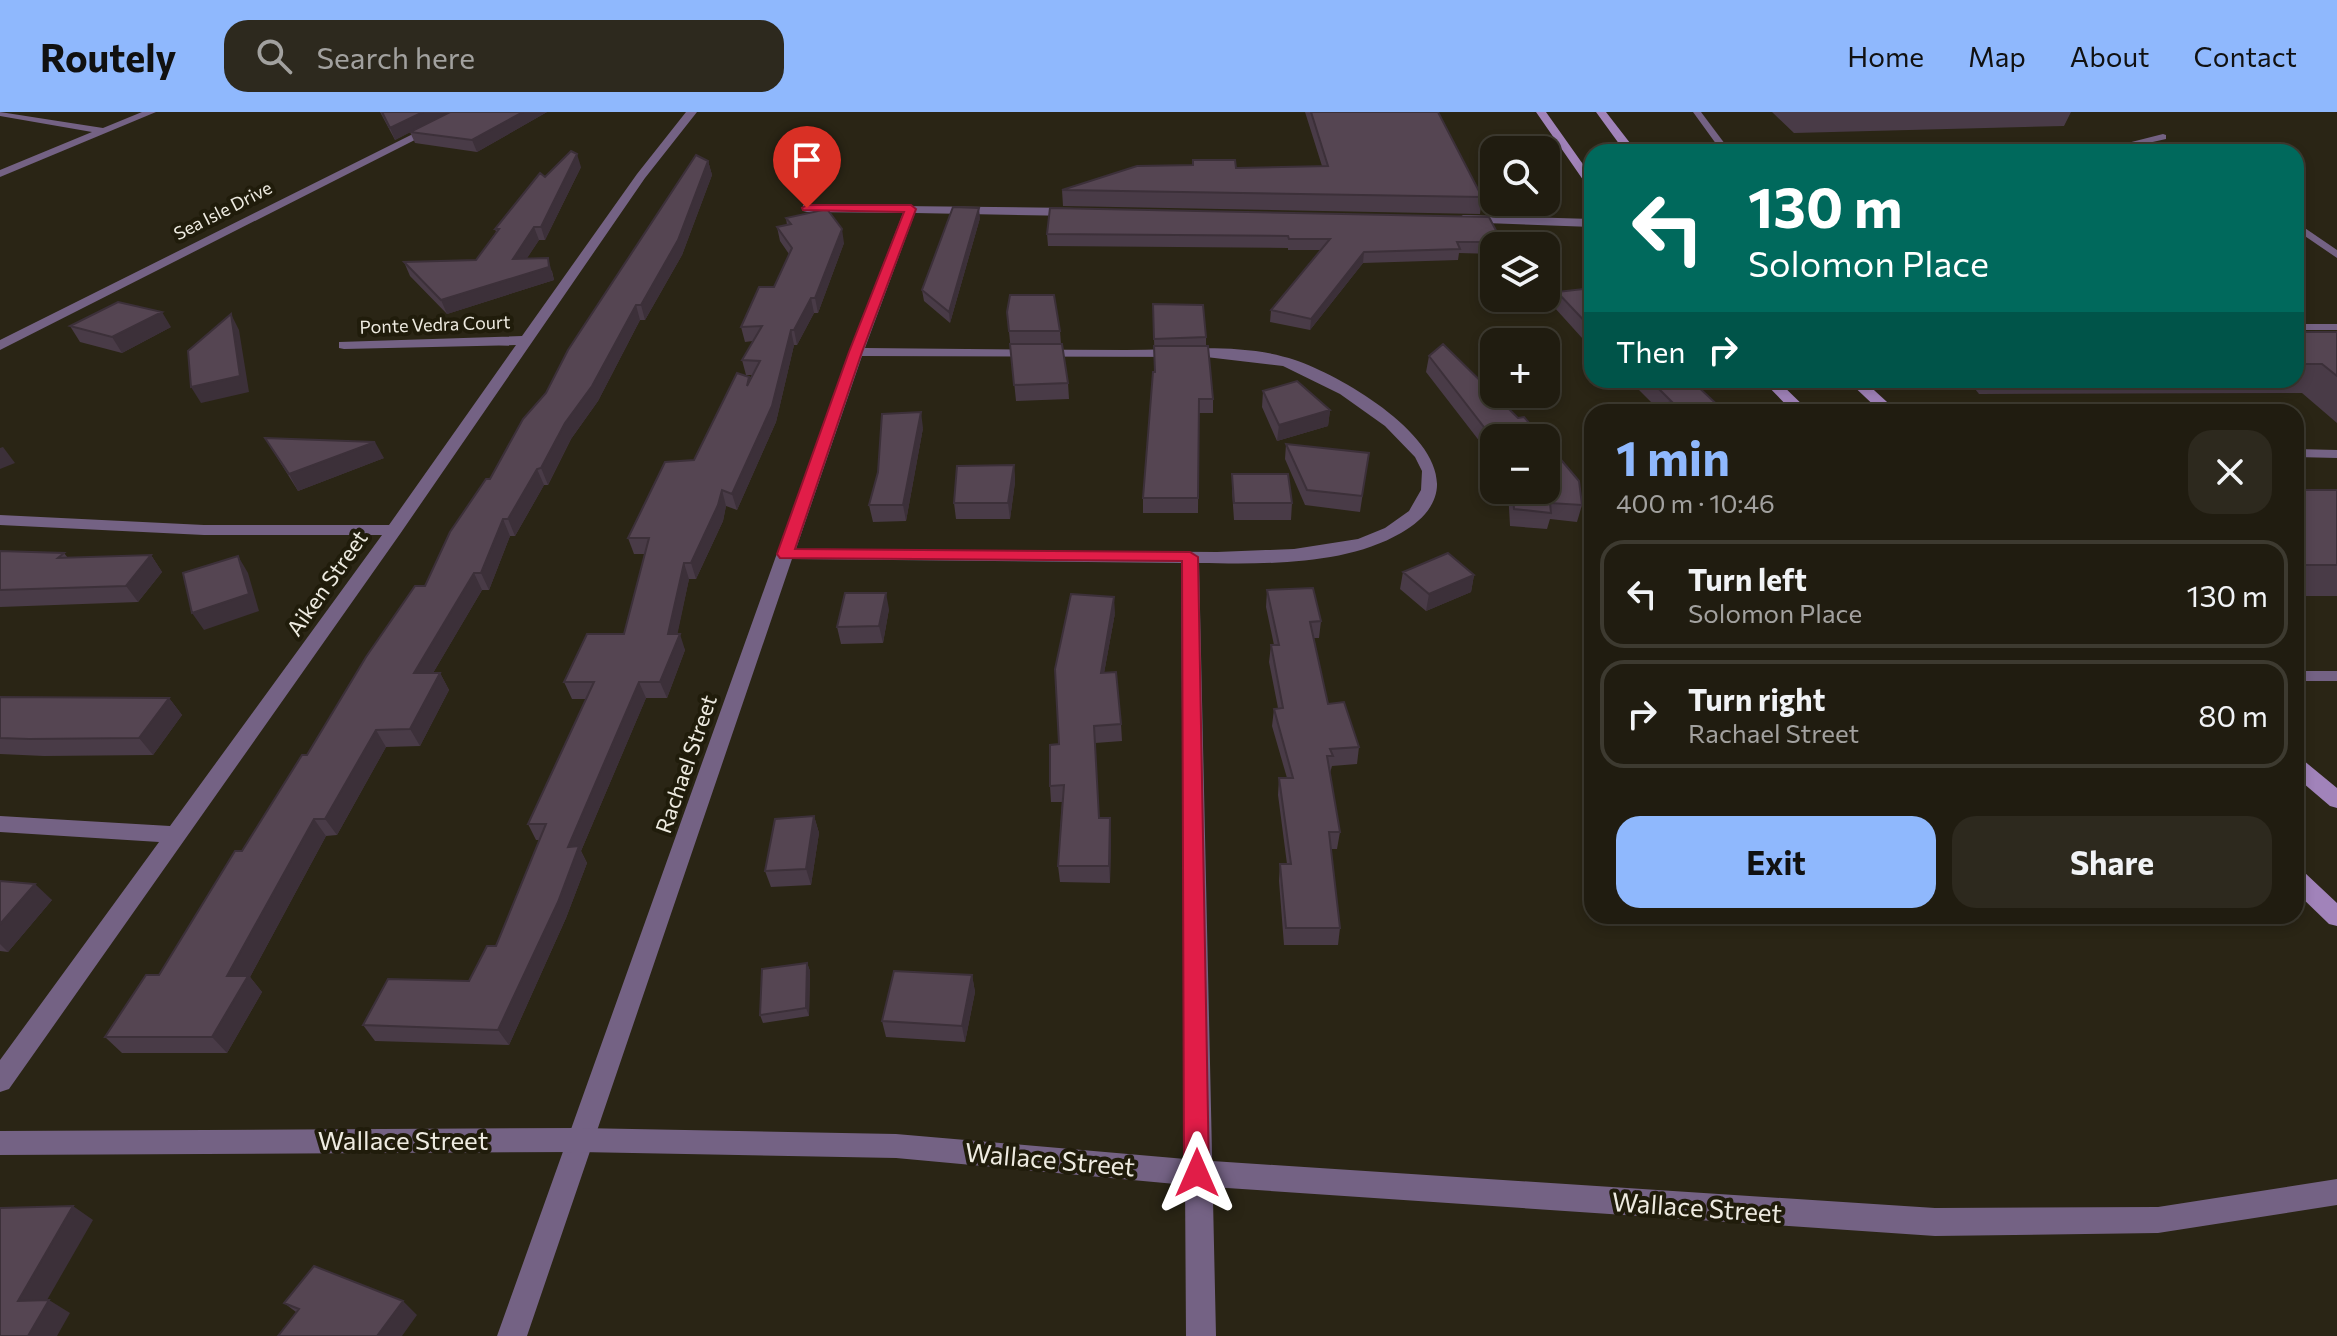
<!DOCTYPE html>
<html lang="en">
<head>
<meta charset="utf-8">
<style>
  :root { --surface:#201c10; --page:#2d291e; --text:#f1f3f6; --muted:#a2a19f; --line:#3d3a30; --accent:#8fb8fd }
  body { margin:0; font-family:Commissioner,sans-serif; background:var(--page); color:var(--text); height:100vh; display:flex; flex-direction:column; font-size:30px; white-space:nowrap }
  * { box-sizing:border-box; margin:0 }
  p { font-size:26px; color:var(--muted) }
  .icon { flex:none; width:44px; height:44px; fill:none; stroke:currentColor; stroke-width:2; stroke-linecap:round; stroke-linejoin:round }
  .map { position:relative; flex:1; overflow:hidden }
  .drawer { position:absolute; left:1584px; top:292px; width:720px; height:520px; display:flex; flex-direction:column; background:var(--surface); border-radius:24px; box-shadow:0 4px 12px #0003,0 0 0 2px var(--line) }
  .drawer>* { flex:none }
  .top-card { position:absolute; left:1584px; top:32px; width:720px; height:244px; border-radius:24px; box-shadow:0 4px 12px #0003,0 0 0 2px var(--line); background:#00695c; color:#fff; overflow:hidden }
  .tools { position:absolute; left:1480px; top:24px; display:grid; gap:16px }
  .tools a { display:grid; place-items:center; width:80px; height:80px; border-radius:16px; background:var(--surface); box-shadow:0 4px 12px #0003,0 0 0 2px var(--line); font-size:40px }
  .pin { position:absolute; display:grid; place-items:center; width:68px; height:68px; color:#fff; margin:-82px -34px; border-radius:50% 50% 50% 0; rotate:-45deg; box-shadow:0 0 8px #0007 }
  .pin .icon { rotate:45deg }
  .me { position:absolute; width:88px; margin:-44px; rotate:0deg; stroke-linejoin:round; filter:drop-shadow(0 0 6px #0008) }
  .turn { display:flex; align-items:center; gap:28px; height:168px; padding:0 32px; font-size:36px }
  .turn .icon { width:104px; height:104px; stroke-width:2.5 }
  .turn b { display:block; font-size:56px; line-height:68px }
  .then { display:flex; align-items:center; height:76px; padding:0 32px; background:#0003; gap:16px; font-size:30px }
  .round { display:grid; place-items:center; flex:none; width:84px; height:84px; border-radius:24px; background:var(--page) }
  .headline { display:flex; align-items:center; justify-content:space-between; height:136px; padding:0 32px }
  h1 { font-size:48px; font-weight:700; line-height:60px; color:var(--accent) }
  .primary-button { display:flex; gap:16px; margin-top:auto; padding:16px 32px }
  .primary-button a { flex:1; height:92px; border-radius:24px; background:var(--accent); color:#111; font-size:32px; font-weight:700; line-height:92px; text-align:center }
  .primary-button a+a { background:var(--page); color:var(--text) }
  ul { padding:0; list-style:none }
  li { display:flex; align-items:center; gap:24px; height:108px; margin:0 16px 12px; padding:0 16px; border:4px solid var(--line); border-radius:24px }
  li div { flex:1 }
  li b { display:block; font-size:30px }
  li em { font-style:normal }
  header { display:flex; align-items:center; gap:48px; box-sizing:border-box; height:112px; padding:0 40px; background:var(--accent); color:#111 }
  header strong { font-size:38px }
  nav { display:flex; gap:44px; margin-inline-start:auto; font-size:28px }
  .search { width:560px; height:72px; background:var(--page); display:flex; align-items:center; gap:20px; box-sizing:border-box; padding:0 28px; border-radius:24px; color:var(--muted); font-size:30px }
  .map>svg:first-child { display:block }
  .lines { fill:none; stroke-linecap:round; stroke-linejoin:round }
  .service { fill:#746284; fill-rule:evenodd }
  .minor { fill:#746284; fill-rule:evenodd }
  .tertiary { fill:#746284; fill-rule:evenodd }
  .secondary { fill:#a183ba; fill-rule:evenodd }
  .wall { fill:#493b47 }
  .shaded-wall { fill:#3c3039 }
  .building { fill:#554552; stroke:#3c3039; stroke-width:2 }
  .route { fill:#e11d48; stroke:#92132f; stroke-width:2 }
  .labels { text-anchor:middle; stroke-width:8; stroke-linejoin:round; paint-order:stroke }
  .far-street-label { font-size:18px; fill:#eeebe1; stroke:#201c0b }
  .street-label { font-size:22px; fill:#eeebe1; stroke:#201c0b }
  .near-street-label { font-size:26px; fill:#eeebe1; stroke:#201c0b }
</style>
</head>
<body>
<header>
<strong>Routely</strong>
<div class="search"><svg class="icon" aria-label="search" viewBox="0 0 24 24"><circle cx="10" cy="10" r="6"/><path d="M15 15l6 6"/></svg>Search here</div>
<nav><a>Home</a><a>Map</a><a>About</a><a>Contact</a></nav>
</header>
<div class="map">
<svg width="2337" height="1224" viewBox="0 0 2337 1224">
  <rect width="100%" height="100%" fill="#2a2515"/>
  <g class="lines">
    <path class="service" d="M1693 0H1701L1731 40H1722Z
      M2163 22 2166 23V27L2108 40H2092Z
      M1664 37H1697L1701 40H1660Z
      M2296 110 2337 138V146L2296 118Z
      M2296 212H2337V218H2296Z
      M2296 337 2337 338V346L2296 345Z
      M2296 559H2337V569H2296Z"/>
    <path class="minor" d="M0 0 103 16 142 0H156L0 65V58L92 20 0 4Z
      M457 0H470L0 238V228Z
      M686 0H697L645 66 400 422 9 977 0 980V948L159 730 0 720V704L170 714 382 423H204L0 413V403L204 413H389L516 233 344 237 339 236V230L522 224 637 62Z
      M803 93 1075 96 1081 100 1075 104 915 101 865 236C952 237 1039 238 1126 238 1181 238 1242 230 1295 248 1354 268 1506 360 1401 421 1344 454 1263 452 1199 451L1216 1224H1186L1181 451 792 447 527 1224H497L849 240 903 101 807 100 803 99ZM862 244 1206 245 1283 254 1340 282 1385 314 1415 345 1422 359 1421 378 1409 399 1385 416 1358 427 1294 437 1217 440 796 437Z
      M1463 103 1592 107V115L1459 110 1457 107Z"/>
    <path class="tertiary" d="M580 1016 896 1022 1197 1048 1935 1096 2158 1095 2337 1067V1093L2158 1121 1935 1124 1197 1074 896 1046 580 1040 0 1043V1019Z"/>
    <path class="secondary" d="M1536 0H1546L1592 65V77L1588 75Z
      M1596 0H1606L1637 40H1625Z
      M1762 268H1777L1810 300H1793Z
      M1847 268H1863L1898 300H1881Z
      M2296 645 2303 648 2337 676V696L2330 694 2296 665Z
      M2296 757 2304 760 2337 791V814L2329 812 2296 780Z"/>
  </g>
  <path class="wall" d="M380 0H547L477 40 415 31 410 20 395 28Z
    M1305 0H1438L1482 85 1480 102 1063 94 1062 78 1236 56 1322 54Z
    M1772 0H2071L2064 14 1794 21Z
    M708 49 712 63 682 143 645 208H640L598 289 571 327 548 373H544L515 424H510L489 478H482L433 561H440L449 578 420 634 386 635 337 723 326 724 250 865 262 880 227 941H122L105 925 159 863 307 643 425 474 490 367 546 281Z
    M581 55 545 128H539L527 146 552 159 554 168 447 202 410 164 404 150 476 148 496 120 495 117 545 65Z
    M1050 96 1502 130 1501 134H1494V142L1459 141 1458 148 1363 151 1310 218 1270 210 1271 198 1321 138H1288V136L1048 134 1047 122Z
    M786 106 844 131 818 201H814L797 233H794L776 310 737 398 726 394 723 409 696 467H689L677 522 685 538 667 586H646L581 739 587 751 566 806 509 933 375 929 363 913 469 869 496 834 540 728H536L528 712 587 587H572L564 570 624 522 645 442H634L628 426 694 348 752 263H746L742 248 753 229 745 230 741 215 774 175 789 142 780 129 777 115 787 113Z
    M980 106 950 211 924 189 922 178Z
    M1592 176V237L1554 195 1557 180Z
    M1153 192 1206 225V233L1180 234 1213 287V301H1199L1198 401H1143V386L1155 260Z
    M1007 200 1060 219 1061 232 1068 271 1069 287 1016 289Z
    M70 214 171 215 122 241 80 230Z
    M2296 220H2337V311L2302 281 1979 282 1968 268H2296Z
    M1429 244 1518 306 1494 326V348L1426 260Z
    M1629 268H1695L1697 270 1696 273 1725 300H1661Z
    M1263 279 1330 298 1328 314 1277 329 1262 295Z
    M923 316 906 409 873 410 869 393Z
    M265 326 384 346 298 379Z
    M1286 332 1369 341 1360 400 1305 393 1285 347Z
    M1014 353 1015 370 1010 407H956L954 391Z
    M1232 362 1292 391 1291 408H1234L1232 379Z
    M1508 378H1546L1582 393 1577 410 1550 407 1547 417 1510 414Z
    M2296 378H2337V484H2296Z
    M0 439 64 441 68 446 151 443 162 460 138 490 0 495Z
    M1403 460 1474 463 1471 480 1426 499 1400 477Z
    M1267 478 1321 509 1319 526H1314L1328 592 1359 635 1357 652 1332 654 1330 661 1340 720 1337 737H1331L1340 816 1338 833H1284L1279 769 1280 752H1287L1278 683 1279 666H1287L1272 614 1274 597 1278 596 1269 550 1271 533H1274L1266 495Z
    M889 497 883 531 841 532 837 515Z
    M1115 501 1104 561 1121 612 1122 629 1095 631 1099 706 1111 723 1110 771 1060 770 1058 754 1062 690H1051L1050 674 1059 632Z
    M1592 521V543L1586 539Z
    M0 585 169 586 182 603 153 643 44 644 0 642Z
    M814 704 819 721 811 773 771 775 765 759Z
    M0 769 52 788 8 840 0 839Z
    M807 851 810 859 809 904 763 911 760 903Z
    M972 863 975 880 965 930 886 925 882 909Z
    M284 1191 417 1203 296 1200Z"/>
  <path class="shaded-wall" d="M423 0H450L395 28 390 16Z
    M523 0H547L477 40 472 28Z
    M577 42 581 55 545 128 541 115Z
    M708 49 712 63 682 143 645 208 641 193Z
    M979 96 980 106 950 211 949 200Z
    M534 115 539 128 518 160 513 147Z
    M842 117 844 131 818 201 815 186Z
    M1364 140 1363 151 1310 218 1311 207Z
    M548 146 554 168 447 202 441 188Z
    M811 186 814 201 797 233 794 218Z
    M636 193 640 208 598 289 571 327 548 373 541 356 565 311Z
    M162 200 171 215 122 241 112 225Z
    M231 202 239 218 249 280 201 291 191 275Z
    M791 218 794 233 776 310 737 398 732 382Z
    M1330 298 1328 314 1277 329 1279 313Z
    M921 300 923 316 906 409 903 393Z
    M375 330 384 346 298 379 289 362Z
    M3 335 15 351 0 357V336Z
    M1014 353 1015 370 1010 407 1008 391Z
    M537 357 544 373 515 424 508 407Z
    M722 378 726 394 723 409 696 467 691 451Z
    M503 407 510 424 489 478 481 461Z
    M151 443 162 460 138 490 126 474Z
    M238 444 248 461 259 499 204 518 192 501Z
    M684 451 689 467 675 534 680 522 685 538 667 586 660 570 668 522Z
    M474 461 482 478 423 578 414 561Z
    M1474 463 1471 480 1426 499 1429 482Z
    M886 481 889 497 883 531 879 514Z
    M1114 485 1115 501 1101 578V561Z
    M440 561 449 578 420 634 410 617Z
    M639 570 646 586 581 739 587 751 566 806 509 933 498 918 568 735Z
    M169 586 182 603 153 643 139 626Z
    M376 618 386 635 337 723 325 707Z
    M814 704 819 721 811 773 806 757Z
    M1110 706 1111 723 1110 771 1109 754Z
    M314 707 326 724 250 865 262 880 227 941 212 925 227 864Z
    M35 772 52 788 8 840 0 832V812Z
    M807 851 810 859 809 904 806 896Z
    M972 863 975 880 965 930 962 914Z
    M73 1094 93 1108 39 1202 18 1189Z
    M49 1188 70 1201 57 1224H28Z
    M403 1189 417 1203 402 1224H377Z"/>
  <path class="building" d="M382 0H423L390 16Z
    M450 0H523L472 28 410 20Z
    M1311 0H1438L1482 85 1062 78 1137 54 1193 53V48H1235L1236 56 1328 54Z
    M571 39 577 42 541 115H534L513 147 548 146 549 155 441 188 404 150 476 148 499 117H495L540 61 545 65Z
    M696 43 708 49 678 128 641 193H636L592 274 565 311 541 356 537 357 508 407H503L481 461H474L414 561H440L410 617 376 618 325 707H314L227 864H248L212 925H105L146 863H159L235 739H242L302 643H307L366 545 415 474H425L450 420 486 367H490L523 307 546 281 568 238Z
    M953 95 979 96 949 200 922 178Z
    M1050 96 1489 105 1502 130H1457L1460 137 1364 140 1311 207 1271 198 1330 127H1289L1288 124 1047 122Z
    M827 97 842 117 815 186H811L794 218H791L772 294 732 382 722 378 718 393 691 451H684L668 522H680L660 570H639L568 735 579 734 558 790 498 918 363 913 388 867 469 869 487 834H496L546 712H528L594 570H564L587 522H624L649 426H628L665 350 694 348 737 261 749 265 747 274 760 249 742 248 762 214 741 215 759 175H774L792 136 777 115 791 112 786 106Z
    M1592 176V217L1557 180Z
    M1010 183H1054L1060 219H1009L1007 200Z
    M118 190 162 200 112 225 70 214Z
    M1153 192 1203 193 1206 225 1154 227Z
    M231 202 240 264 191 275 188 239Z
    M2296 220H2337V264L2322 252H2296Z
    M1010 232H1062L1068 271 1014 273Z
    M1443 232 1518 306 1524 305 1542 326H1494V328L1429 244Z
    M1154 234H1208L1213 287H1199L1198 386H1143L1153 260H1155Z
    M1650 268H1695L1697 270 1694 271 1725 300H1673L1664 292 1672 290Z
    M1297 269 1330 298 1279 313 1263 279Z
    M921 300 903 393H869L878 360 882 302Z
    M265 326 375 330 289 362Z
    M1546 330 1579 369 1582 393 1550 391 1551 401 1514 397 1513 378H1546Z
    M1286 332 1369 341 1362 384 1307 378Z
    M1014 353 1008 391H954L957 354Z
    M1232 362H1288L1292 391H1234Z
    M2296 378H2337V453H2296Z
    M0 439 64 441 58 446 151 443 126 474 0 478Z
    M1448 441 1474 463 1429 482 1403 460Z
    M238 444 249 482 192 501 183 461Z
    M1313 476 1321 509 1310 510 1328 592 1344 590 1359 635 1330 637 1333 644H1327L1340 720H1329L1340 816H1286L1280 752H1291L1279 666H1293L1274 597 1283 596 1271 533H1279L1267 478Z
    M845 481H886L879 514 837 515Z
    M1071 482 1114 485 1101 561 1116 560 1121 612 1094 614 1099 706H1110L1109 754H1058L1064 673 1050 674V633L1059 632 1055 557Z
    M0 585 169 586 139 626 29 627 0 626Z
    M814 704 806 757 765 759 775 707Z
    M0 769 35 772 0 812Z
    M807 851 806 896 760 903 762 857Z
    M894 859 972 863 962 914 882 909Z
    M73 1094 18 1189 49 1188 28 1224H0V1096Z
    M314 1154 403 1189 377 1224H278L299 1197 284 1191Z"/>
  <path class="route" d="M807 93H911L916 97 862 240 795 437 1190 440 1198 445 1209 1061 1205 1069 1197 1073 1188 1069 1184 1061 1182 449 780 446 777 442 849 240 904 100 803 98 802 96Z"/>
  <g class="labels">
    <g class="far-street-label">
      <text transform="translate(223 99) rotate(-27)" y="6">Sea Isle Drive</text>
      <text transform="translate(435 213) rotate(-2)" y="6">Ponte Vedra Court</text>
    </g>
    <g class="street-label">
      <text transform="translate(327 471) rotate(-55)" y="8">Aiken Street</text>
      <text transform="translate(686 652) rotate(-71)" y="8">Rachael Street</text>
    </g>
    <g class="near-street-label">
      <text x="403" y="1038">Wallace Street</text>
      <text transform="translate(1050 1048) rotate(5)" y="9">Wallace Street</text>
      <text transform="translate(1697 1096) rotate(4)" y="9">Wallace Street</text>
    </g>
  </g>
</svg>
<div class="tools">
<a><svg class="icon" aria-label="search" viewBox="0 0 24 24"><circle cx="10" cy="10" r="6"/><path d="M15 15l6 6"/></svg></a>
<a><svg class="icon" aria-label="layers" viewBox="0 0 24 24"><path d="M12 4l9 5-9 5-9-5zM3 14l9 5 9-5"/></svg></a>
<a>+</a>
<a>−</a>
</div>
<div class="pin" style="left:807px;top:96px;background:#d93025"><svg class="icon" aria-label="arrive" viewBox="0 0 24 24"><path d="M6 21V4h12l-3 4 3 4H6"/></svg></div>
<svg class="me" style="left:1197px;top:1061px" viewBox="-20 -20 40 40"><path d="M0-17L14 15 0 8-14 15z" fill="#e11d48" stroke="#fff" stroke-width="4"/></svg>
<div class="top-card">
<div class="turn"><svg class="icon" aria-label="left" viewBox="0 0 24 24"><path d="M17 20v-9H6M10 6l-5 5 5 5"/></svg><div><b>130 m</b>Solomon Place</div></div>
<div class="then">Then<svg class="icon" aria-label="right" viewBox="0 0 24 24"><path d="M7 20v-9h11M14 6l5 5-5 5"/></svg></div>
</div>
<section class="drawer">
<div class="headline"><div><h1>1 min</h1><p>400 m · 10:46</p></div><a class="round"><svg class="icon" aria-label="close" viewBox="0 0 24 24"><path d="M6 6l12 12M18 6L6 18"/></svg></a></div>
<ul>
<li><svg class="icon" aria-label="left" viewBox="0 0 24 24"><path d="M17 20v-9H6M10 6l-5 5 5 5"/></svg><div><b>Turn left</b><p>Solomon Place</p></div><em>130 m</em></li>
<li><svg class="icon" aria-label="right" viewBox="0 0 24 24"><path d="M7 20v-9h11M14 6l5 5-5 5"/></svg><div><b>Turn right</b><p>Rachael Street</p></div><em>80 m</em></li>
</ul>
<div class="primary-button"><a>Exit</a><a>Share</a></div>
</section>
</div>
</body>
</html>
